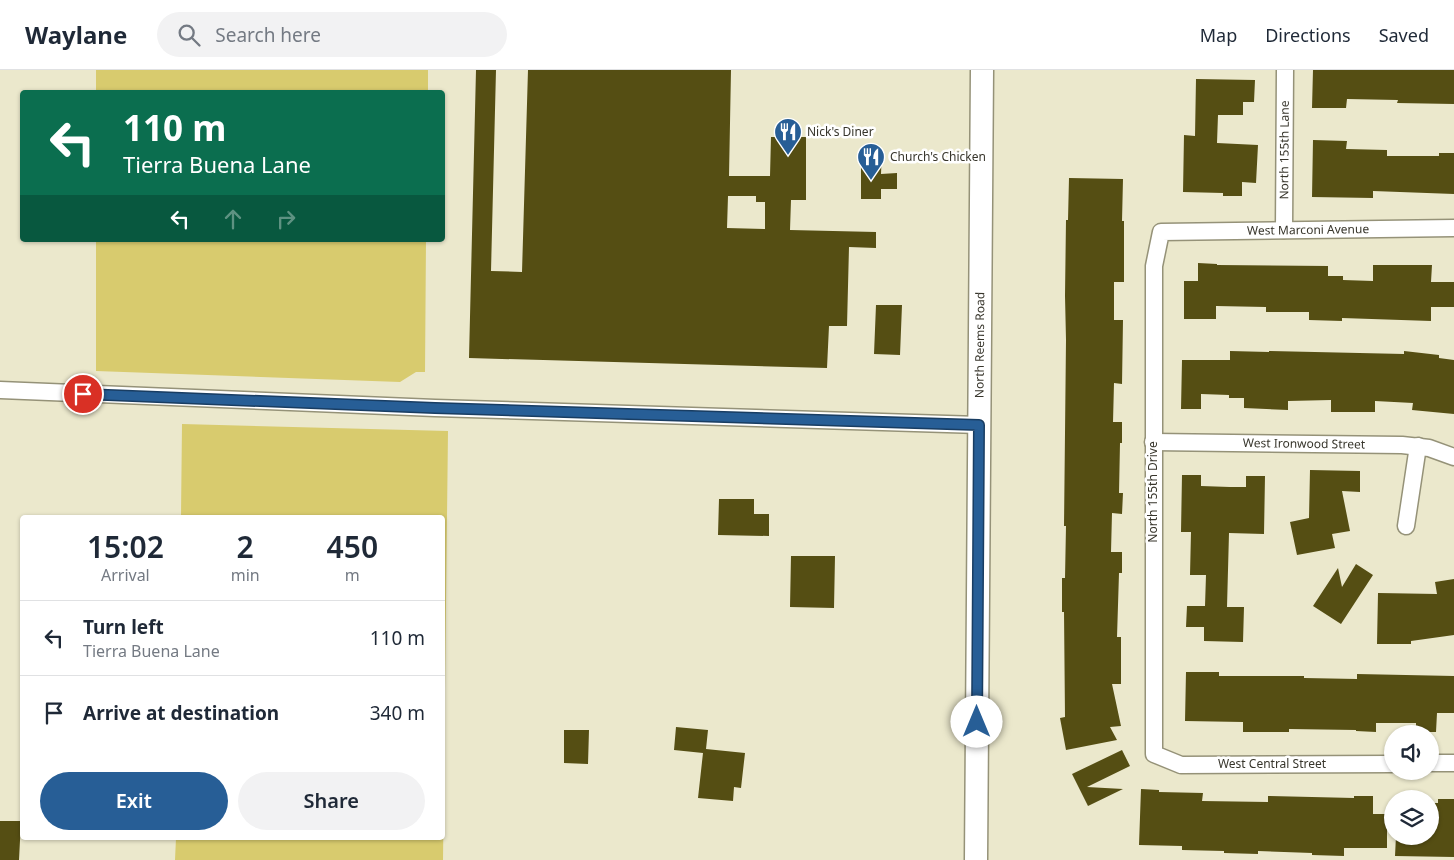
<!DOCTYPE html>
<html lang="en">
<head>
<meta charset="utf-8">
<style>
  :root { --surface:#fff; --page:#f2f2f3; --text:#1f2937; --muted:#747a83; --line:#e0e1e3; --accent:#275e96 }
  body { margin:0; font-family:"Noto Sans",sans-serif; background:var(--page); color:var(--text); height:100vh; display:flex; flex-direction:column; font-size:19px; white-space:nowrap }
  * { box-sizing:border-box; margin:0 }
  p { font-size:16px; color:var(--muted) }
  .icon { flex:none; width:28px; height:28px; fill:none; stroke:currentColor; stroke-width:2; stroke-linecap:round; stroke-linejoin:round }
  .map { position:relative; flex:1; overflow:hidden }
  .sheet { position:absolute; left:20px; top:445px; width:425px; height:325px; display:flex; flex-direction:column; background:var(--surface); border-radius:5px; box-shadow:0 1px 4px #0004 }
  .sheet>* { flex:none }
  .top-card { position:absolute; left:20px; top:20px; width:425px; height:152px; border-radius:5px; box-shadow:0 1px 4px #0004; background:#0b6e4f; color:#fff; overflow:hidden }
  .controls { position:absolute; left:1384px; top:655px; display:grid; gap:10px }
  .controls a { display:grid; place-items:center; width:55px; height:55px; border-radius:50%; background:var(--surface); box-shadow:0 1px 4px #0004; font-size:25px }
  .pin { position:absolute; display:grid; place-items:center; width:42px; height:42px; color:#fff; margin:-21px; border:2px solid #fff; border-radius:50%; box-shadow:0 1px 5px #0007 }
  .me { position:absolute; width:55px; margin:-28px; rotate:0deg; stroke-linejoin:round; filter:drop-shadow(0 0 4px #0008) }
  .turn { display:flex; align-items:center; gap:18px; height:105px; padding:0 20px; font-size:22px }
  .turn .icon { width:65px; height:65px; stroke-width:2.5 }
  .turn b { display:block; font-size:35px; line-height:42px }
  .lanes { display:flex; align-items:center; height:48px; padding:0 20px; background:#0003; justify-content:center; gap:25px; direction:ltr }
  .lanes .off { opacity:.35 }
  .eta { display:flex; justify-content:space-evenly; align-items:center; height:85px; text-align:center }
  .eta b { font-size:30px; font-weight:600; line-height:35px }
  .primary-button { display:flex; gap:10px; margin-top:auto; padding:10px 20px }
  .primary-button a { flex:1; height:58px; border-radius:30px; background:var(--accent); color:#fff; font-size:20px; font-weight:600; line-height:58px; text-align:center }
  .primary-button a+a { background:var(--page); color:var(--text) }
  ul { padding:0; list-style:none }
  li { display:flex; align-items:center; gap:15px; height:75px; padding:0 20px; border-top:1px solid var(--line) }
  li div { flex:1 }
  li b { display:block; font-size:19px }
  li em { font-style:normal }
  header { display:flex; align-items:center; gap:30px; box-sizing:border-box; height:70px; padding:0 25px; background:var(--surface); border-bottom:1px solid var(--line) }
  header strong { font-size:24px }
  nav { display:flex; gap:28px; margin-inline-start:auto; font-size:18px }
  .search { width:350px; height:45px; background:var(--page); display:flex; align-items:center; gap:12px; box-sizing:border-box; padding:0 18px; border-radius:28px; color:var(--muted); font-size:19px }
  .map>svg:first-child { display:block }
  .green { fill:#d8cb6e }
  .building { fill:#554e13; fill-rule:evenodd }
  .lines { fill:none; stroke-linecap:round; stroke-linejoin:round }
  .street-casing { stroke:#959278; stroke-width:19 }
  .secondary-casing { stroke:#959278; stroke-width:25 }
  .street { stroke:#fff; stroke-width:16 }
  .secondary { stroke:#fff; stroke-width:22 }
  .route-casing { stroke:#193d62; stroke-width:12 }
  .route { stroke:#275e96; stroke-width:9 }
  .labels { text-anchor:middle; stroke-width:5; stroke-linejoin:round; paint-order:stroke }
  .poi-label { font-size:12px; fill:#37352b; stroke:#fff; text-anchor:start }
  .street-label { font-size:12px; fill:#37352b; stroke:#fff }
</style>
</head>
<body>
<header>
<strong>Waylane</strong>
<div class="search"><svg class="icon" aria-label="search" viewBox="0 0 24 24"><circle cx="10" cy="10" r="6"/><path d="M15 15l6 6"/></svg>Search here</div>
<nav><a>Map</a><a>Directions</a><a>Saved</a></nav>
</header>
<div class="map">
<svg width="1454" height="790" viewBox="0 0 1454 790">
  <rect width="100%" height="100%" fill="#ebe8cc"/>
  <path class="green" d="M96 0H428V22H96Z
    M96 170H426L425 302H416L400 312 96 301Z
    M182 354 448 361 443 790H175L176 768H442V448L181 447Z"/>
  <path class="building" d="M476 0H496L491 201 522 202 528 0H731L729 106H770L771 67H806V130H791L790 160 876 162V178L849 177 847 256H829L827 298 469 288ZM728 126H756V132H765V159L727 158Z
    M1313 0H1454V34L1397 33 1398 30 1347 29 1346 38H1312Z
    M1196 9 1255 10 1254 32H1243V45H1218L1217 73 1258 75 1256 113 1242 112V126H1223V123L1183 122 1184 65 1195 66Z
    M1313 70 1347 71 1346 79 1387 80V86H1439V83H1454V124L1373 121V128L1312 127Z
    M861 80H882L881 104 897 103V119H881V129H861Z
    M1069 108 1123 109 1122 151H1124V212H1114V250H1123L1122 314 1114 313 1113 352H1122V373H1120L1119 423H1123L1122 444 1112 443 1111 482H1122V503H1119L1117 567H1121V614H1112L1121 656 1110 657 1117 670 1066 680 1060 648 1065 647 1064 542H1062V508H1065L1066 456H1064L1066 270 1065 226 1066 150H1068Z
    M1198 193 1217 194V195L1328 196V206H1343V210L1373 211V195H1432L1431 212H1454V237H1431V251L1342 248V251L1309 250V242H1266V237L1216 236V249H1184V211H1198Z
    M876 235H902L900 285 874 284Z
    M1230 281 1269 282V281L1404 284V281L1439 285V288L1454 290V344L1412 340 1413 333 1375 331V342H1331V330L1288 331V340L1244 338V328H1229V325L1201 324V339H1181L1182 290H1230Z
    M1310 400 1360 401V422L1342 421 1350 461 1332 464 1335 478 1297 485 1290 452 1309 448Z
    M1182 405H1201V416L1230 417H1246V406H1265L1264 464 1229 463 1227 537H1244L1243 572 1204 571V557H1186L1187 536H1205L1206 505H1190L1191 462H1181Z
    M719 429H754V444H769V466L718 465Z
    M791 486H835L834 538 790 537Z
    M1356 494 1373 505 1341 554 1313 536 1338 498 1342 517Z
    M1454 509V565L1411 571V574H1377L1378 523 1437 524 1435 512Z
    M1186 602H1219V606H1304V608L1357 609V604L1454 606V643H1437L1436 662H1416V653H1376V662L1356 661V660L1289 659V662H1243V652L1185 651Z
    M676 657 708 660 706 679 745 683 741 718 734 717 733 731 698 728 703 683 674 680Z
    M564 660H589L588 694 564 693Z
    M1122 680 1130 696 1087 717 1123 719 1088 736 1072 704Z
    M1141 719 1159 720V722L1203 723 1202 731 1268 732V726L1354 728V726H1373V744H1387V778H1344V786L1312 785V783L1258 781V784L1224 783V781L1182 780V776L1139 775Z
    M1438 729H1454V787L1395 786 1396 766H1430V733H1438Z
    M0 751H21L19 790H0Z"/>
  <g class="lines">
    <defs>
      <g id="street">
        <path id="s1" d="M1284 160 1285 0"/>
        <path d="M0 320 435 338 979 355"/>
        <path id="s2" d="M1153 372 1402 375 1429 378 1454 387"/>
        <path d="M1406 456 1418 376"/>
        <path d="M1430 693H1454"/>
        <path id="s3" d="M1392 694 1181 695 1154 684V196L1161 162 1454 158"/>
      </g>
      <g id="secondary">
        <path id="s4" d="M976 790 982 0"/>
      </g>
    </defs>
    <use href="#street" class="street-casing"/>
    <use href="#secondary" class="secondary-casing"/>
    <use href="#street" class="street"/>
    <use href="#secondary" class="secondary"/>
  </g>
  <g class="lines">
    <defs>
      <path id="route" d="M83 324 435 338 979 355 977 652"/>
    </defs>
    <use href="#route" class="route-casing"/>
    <use href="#route" class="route"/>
  </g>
  <defs>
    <symbol id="restaurant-pin" viewBox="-11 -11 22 30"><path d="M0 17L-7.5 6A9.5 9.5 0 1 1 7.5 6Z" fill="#275e96" stroke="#fff"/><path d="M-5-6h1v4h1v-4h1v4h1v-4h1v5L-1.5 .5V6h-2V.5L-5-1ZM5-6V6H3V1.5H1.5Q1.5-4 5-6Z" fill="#fff"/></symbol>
  </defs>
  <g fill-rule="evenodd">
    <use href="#restaurant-pin" x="772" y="46" width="32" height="43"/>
    <use href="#restaurant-pin" x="855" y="71" width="32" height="43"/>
  </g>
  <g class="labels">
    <g class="poi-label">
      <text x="807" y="66">Nick's Diner</text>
      <text x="890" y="91">Church's Chicken</text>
    </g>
    <g class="street-label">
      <text dy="4" stroke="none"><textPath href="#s1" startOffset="80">North 155th Lane</textPath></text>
      <text dy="4" stroke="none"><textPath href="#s3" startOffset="910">West Marconi Avenue</textPath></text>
      <text dy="4" stroke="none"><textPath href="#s4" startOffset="515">North Reems Road</textPath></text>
      <text dy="4" stroke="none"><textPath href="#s2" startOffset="151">West Ironwood Street</textPath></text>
      <text transform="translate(1153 422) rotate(-90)" y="4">North 155th Drive</text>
      <text x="1272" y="698">West Central Street</text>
    </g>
  </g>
</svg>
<div class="controls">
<a><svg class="icon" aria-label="sound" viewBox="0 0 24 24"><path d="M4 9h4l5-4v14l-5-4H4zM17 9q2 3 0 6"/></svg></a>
<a><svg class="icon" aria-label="layers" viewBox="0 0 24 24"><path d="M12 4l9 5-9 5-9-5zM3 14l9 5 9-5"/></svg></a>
</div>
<div class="pin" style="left:83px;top:324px;background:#d93025"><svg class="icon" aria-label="arrive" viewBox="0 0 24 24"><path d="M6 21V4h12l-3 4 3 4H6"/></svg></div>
<svg class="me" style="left:977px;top:652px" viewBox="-20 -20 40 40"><circle r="19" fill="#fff"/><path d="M0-13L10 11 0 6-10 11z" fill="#275e96"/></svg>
<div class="top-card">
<div class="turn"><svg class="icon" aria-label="left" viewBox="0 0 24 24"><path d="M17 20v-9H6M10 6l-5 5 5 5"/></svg><div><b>110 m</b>Tierra Buena Lane</div></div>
<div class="lanes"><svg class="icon" aria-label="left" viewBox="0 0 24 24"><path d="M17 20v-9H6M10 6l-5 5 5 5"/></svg><svg class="icon off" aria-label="ahead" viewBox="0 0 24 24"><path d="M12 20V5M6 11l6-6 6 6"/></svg><svg class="icon off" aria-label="right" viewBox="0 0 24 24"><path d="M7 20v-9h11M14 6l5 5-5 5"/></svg></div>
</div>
<section class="sheet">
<div class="eta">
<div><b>15:02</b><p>Arrival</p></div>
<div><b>2</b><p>min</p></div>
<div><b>450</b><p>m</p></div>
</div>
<ul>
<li><svg class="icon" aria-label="left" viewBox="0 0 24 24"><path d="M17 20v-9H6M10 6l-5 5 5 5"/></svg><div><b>Turn left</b><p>Tierra Buena Lane</p></div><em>110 m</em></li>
<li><svg class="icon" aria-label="arrive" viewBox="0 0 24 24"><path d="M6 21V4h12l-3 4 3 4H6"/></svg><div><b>Arrive at destination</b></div><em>340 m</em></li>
</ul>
<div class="primary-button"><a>Exit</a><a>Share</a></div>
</section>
</div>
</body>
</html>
